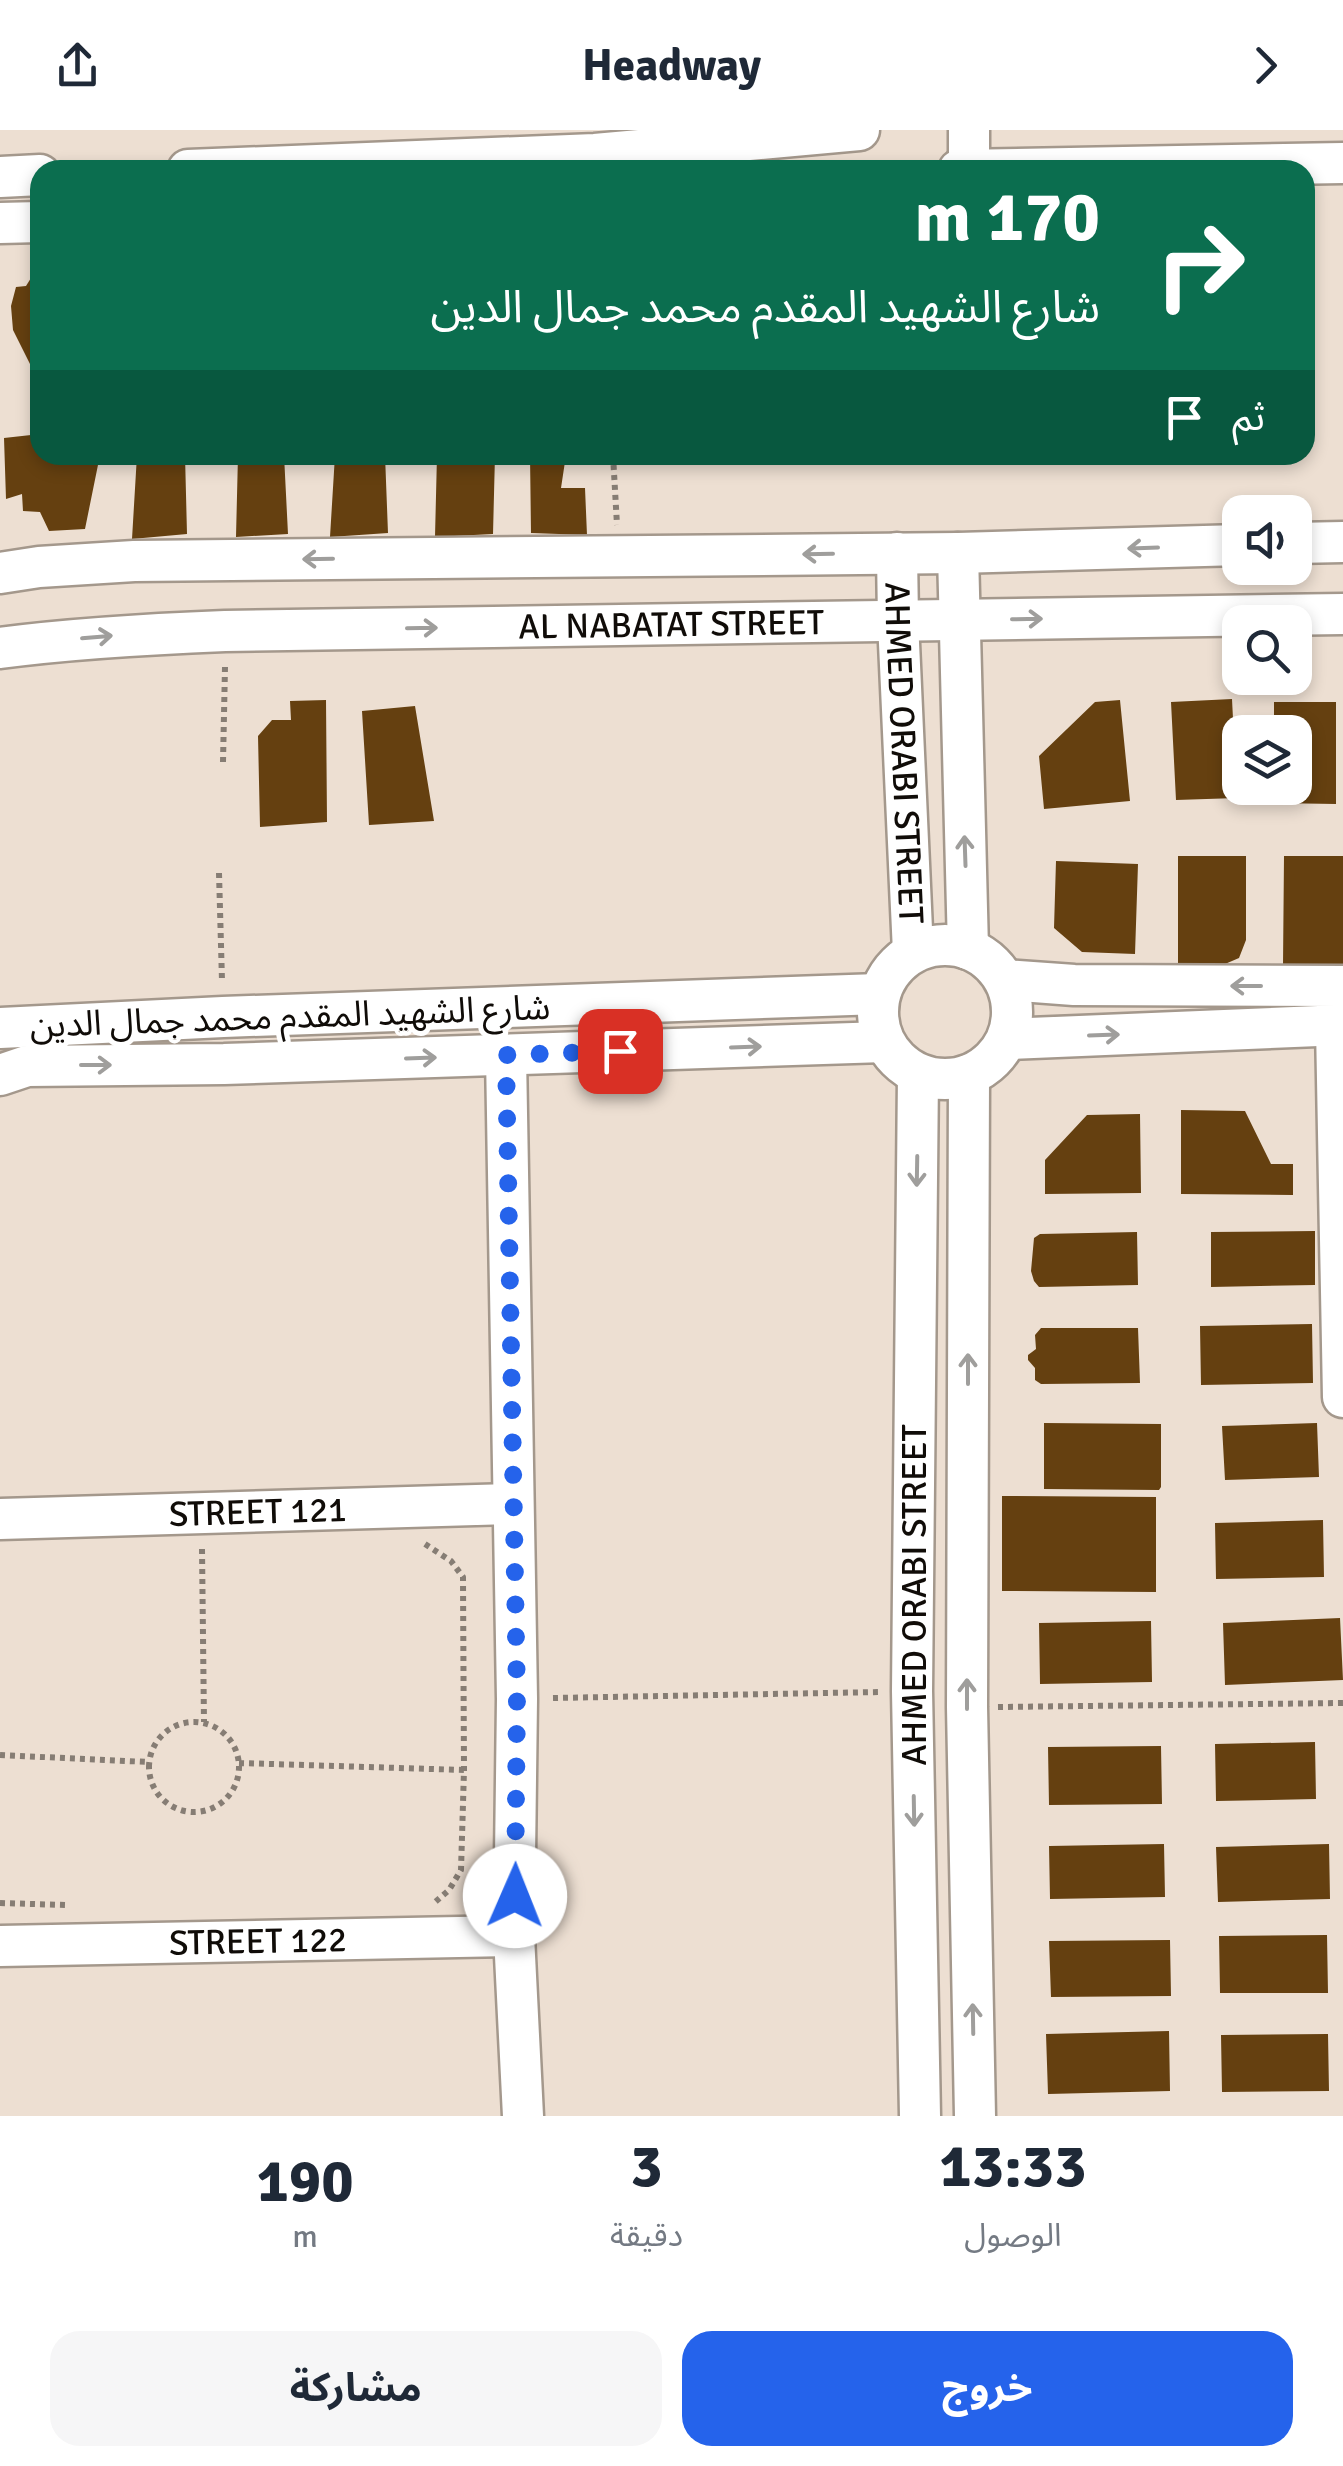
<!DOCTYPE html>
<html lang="ar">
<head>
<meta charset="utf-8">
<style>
  :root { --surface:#fff; --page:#f6f6f7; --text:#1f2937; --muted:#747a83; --accent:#2563eb }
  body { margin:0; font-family:Signika,"Noto Sans Arabic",sans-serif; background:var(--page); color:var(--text); direction:rtl; height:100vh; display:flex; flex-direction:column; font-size:38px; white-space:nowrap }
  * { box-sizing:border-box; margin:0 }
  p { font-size:32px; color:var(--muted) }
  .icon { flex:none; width:55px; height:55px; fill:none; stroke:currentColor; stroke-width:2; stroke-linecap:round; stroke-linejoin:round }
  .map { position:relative; height:1986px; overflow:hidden; direction:ltr }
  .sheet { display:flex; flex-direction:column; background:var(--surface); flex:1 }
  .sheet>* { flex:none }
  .hud { position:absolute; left:30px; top:30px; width:1285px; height:305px; border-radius:30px; box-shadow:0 5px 15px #0003; direction:rtl; background:#0b6e4f; color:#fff; overflow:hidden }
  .tools { position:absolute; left:1222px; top:365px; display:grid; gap:20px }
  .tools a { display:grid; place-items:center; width:90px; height:90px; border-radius:20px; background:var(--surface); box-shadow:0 5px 15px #0003; font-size:50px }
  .pin { position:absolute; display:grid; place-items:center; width:85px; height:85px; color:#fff; margin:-42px; border-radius:20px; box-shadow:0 5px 15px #0006 }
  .me { position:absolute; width:110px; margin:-55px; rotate:1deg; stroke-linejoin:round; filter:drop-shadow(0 0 8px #0008) }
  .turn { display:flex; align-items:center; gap:35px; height:210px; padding:0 50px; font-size:45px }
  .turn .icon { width:130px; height:130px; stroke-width:2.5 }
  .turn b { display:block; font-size:70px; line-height:85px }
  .then { display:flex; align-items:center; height:95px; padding:0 50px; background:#0003; gap:20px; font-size:38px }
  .eta { display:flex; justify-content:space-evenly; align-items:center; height:170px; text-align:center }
  .eta b { font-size:60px; font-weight:700; line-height:70px }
  .action { display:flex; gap:20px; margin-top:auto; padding:20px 50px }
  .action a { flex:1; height:115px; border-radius:30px; background:var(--accent); color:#fff; font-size:40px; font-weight:700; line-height:115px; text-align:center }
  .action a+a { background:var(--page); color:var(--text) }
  header { display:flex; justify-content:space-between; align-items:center; height:130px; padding:0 50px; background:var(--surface); font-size:45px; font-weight:700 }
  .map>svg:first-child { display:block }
  .building { fill:#654010 }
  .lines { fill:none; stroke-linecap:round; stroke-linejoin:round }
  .minor-casing { stroke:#a4988c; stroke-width:45 }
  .path { stroke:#867d74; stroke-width:6; stroke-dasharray:5 5; stroke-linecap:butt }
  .minor { stroke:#fff; stroke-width:40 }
  .oneway { stroke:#9f9e9c }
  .route { stroke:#2563eb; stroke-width:18; stroke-dasharray:0 32.4 }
  .labels { text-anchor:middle; stroke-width:10; stroke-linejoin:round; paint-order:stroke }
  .street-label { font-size:35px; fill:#100c08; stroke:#fff }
</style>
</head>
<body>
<header><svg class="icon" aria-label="forward" viewBox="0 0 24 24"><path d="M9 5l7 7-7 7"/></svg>Headway<svg class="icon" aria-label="share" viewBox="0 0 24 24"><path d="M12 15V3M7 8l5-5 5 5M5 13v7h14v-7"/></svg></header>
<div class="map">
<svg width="1343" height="1986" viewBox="0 0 1343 1986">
  <rect width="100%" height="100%" fill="#eddfd2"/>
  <path class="building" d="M36 140H40V244H35L13 200 11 176 16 157 26 156Z
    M40 304V325H100L85 399 49 401 40 382 23 381 22 364 6 369 4 308Z
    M137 325H185L187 404 132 409Z
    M238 325H284L288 404 236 407Z
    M335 325H385L388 403 330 407Z
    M437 325H495L493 404 435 407Z
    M530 325H566L561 358H585L587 405 531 403Z
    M1232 569 1237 668 1176 670 1171 572Z
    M326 570 327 692 260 697 258 606 272 590H291L290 571Z
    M1120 570 1130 671 1044 679 1039 626 1095 572Z
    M1274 572H1336V674L1274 673V658H1295V602H1274Z
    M415 576 434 691 369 695 362 581Z
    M1178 726H1246V810L1239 828 1225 834 1178 833Z
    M1284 726H1343V836L1283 835Z
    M1056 731 1138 734 1135 824 1082 822 1054 798Z
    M1181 980 1245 981 1271 1034H1293V1065L1181 1064Z
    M1140 984 1141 1063 1045 1064V1030L1087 985Z
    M1315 1101V1155L1211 1157V1102Z
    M1137 1102 1138 1155 1039 1157 1034 1151 1031 1141 1034 1108 1040 1104Z
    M1312 1194 1313 1253 1201 1255 1200 1196Z
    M1041 1198H1138L1140 1253 1041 1254 1035 1250V1238L1028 1230V1225L1036 1219 1035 1205Z
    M1044 1293 1161 1294V1357L1159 1360 1044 1359Z
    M1317 1293 1319 1347 1225 1350 1222 1296Z
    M1002 1366 1156 1367V1462L1002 1461Z
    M1323 1390 1324 1447 1216 1449 1215 1393Z
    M1340 1488 1343 1550 1225 1555 1223 1493Z
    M1151 1491 1152 1552 1040 1554 1039 1493Z
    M1315 1612 1316 1669 1216 1671 1215 1614Z
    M1161 1616 1162 1674 1049 1675 1048 1617Z
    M1164 1714 1165 1767 1050 1769 1049 1716Z
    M1329 1714 1330 1769 1218 1772 1216 1717Z
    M1327 1805 1328 1863H1220L1219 1806Z
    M1170 1810 1171 1866 1051 1867 1049 1811Z
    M1169 1901 1170 1961 1048 1964 1046 1904Z
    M1328 1904 1329 1961 1222 1962 1221 1905Z"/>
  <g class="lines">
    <defs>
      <g id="minor">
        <path d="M969 0V39"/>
        <path d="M188 40 595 24 859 0"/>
        <path d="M959 40 1343 33"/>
        <path d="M0 47 40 45"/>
        <path d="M0 93 40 92"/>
        <path d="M1295 413 1343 412"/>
        <path id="s1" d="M897 423 898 491 913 822"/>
        <path d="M958 423 968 819"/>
        <path d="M0 443 39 437 134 431 958 423 1240 415"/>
        <path id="s2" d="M0 518C75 508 150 504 225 501L1343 484"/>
        <circle cx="945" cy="882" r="67"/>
        <path d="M1005 850 1074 855 1343 856"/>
        <path d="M1336 896 1343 1267"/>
        <path d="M0 898 223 887 879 864"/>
        <path d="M1007 909 1343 895"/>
        <path d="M506 925 517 1569 514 1806 523 1986"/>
        <path d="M918 944 912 1561 920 1986"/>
        <path d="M0 945 27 936 224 934 884 912"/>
        <path d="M969 945 967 1577 975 1986"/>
        <path id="s3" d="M0 1389 513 1374"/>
        <path id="s4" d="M0 1816 514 1806"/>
      </g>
    </defs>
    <use href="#minor" class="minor-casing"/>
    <path class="path" d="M613 325 617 395
      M223 632 225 537
      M219 743 222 851
      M425 1414 451 1431 463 1447 464 1640 461 1740 449 1760 434 1773
      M202 1419 204 1592
      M553 1568 880 1562
      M998 1577 1343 1573
      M149 1637a45 45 0 1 1 90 0a45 45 0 1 1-90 0Z
      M0 1625 148 1632
      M239 1633 464 1640
      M0 1773 65 1775"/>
    <use href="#minor" class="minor"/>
  </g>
  <defs><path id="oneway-shaft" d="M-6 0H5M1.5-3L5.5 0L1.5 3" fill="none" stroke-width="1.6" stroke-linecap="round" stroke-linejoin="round" transform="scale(2.5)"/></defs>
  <g class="oneway">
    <use href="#oneway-shaft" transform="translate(1143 418) rotate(178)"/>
    <use href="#oneway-shaft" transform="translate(818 424) rotate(179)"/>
    <use href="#oneway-shaft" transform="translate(318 429) rotate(179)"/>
    <use href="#oneway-shaft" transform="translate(1027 489) rotate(-1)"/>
    <use href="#oneway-shaft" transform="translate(422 498) rotate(-1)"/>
    <use href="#oneway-shaft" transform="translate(97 507) rotate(-5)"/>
    <use href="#oneway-shaft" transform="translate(965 721) rotate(-92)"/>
    <use href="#oneway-shaft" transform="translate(1246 856) rotate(-180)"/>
    <use href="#oneway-shaft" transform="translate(1104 905) rotate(-2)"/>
    <use href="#oneway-shaft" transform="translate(746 917) rotate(-2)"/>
    <use href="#oneway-shaft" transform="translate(421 928) rotate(-2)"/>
    <use href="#oneway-shaft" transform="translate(96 935)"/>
    <use href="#oneway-shaft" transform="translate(917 1041) rotate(91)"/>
    <use href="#oneway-shaft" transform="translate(968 1239) rotate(-90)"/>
    <use href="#oneway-shaft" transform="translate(967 1564) rotate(-90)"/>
    <use href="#oneway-shaft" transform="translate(914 1681) rotate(89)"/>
    <use href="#oneway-shaft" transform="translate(973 1889) rotate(-91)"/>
  </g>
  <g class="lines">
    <path class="route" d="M515 1766 517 1568 506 925 620 921"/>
  </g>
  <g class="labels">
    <g class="street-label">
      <text dy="12" stroke="none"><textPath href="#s2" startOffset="672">AL NABATAT STREET</textPath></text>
      <text dy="12" stroke="none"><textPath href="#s1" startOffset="200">AHMED ORABI STREET</textPath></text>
      <text transform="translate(290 886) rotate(-2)" y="12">شارع الشهيد المقدم محمد جمال الدين</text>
      <text dy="12" stroke="none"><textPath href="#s3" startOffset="258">STREET 121</textPath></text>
      <text transform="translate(914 1465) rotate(-90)" y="12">AHMED ORABI STREET</text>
      <text dy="12" stroke="none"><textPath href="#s4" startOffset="258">STREET 122</textPath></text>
    </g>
  </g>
</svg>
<div class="tools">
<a><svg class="icon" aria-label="sound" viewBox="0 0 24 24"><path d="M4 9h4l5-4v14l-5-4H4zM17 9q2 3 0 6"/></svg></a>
<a><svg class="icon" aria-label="search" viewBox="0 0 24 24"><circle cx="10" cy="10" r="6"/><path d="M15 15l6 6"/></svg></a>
<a><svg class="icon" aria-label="layers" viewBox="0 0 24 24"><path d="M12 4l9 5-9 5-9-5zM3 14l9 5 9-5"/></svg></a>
</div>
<div class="pin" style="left:620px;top:921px;background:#d93025"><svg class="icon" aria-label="arrive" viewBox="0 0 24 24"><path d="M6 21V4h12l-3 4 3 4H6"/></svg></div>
<svg class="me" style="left:515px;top:1766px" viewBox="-20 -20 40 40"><circle r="19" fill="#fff"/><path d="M0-13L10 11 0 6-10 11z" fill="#2563eb"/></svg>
<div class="hud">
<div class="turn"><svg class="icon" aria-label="right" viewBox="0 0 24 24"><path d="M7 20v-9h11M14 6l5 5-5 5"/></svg><div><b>170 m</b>شارع الشهيد المقدم محمد جمال الدين</div></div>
<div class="then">ثم<svg class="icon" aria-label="arrive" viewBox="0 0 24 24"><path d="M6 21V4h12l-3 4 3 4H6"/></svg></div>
</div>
</div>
<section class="sheet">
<div class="eta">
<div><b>13:33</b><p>الوصول</p></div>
<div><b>3</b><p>دقيقة</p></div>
<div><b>190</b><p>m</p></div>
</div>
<div class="action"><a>خروج</a><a>مشاركة</a></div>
</section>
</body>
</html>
